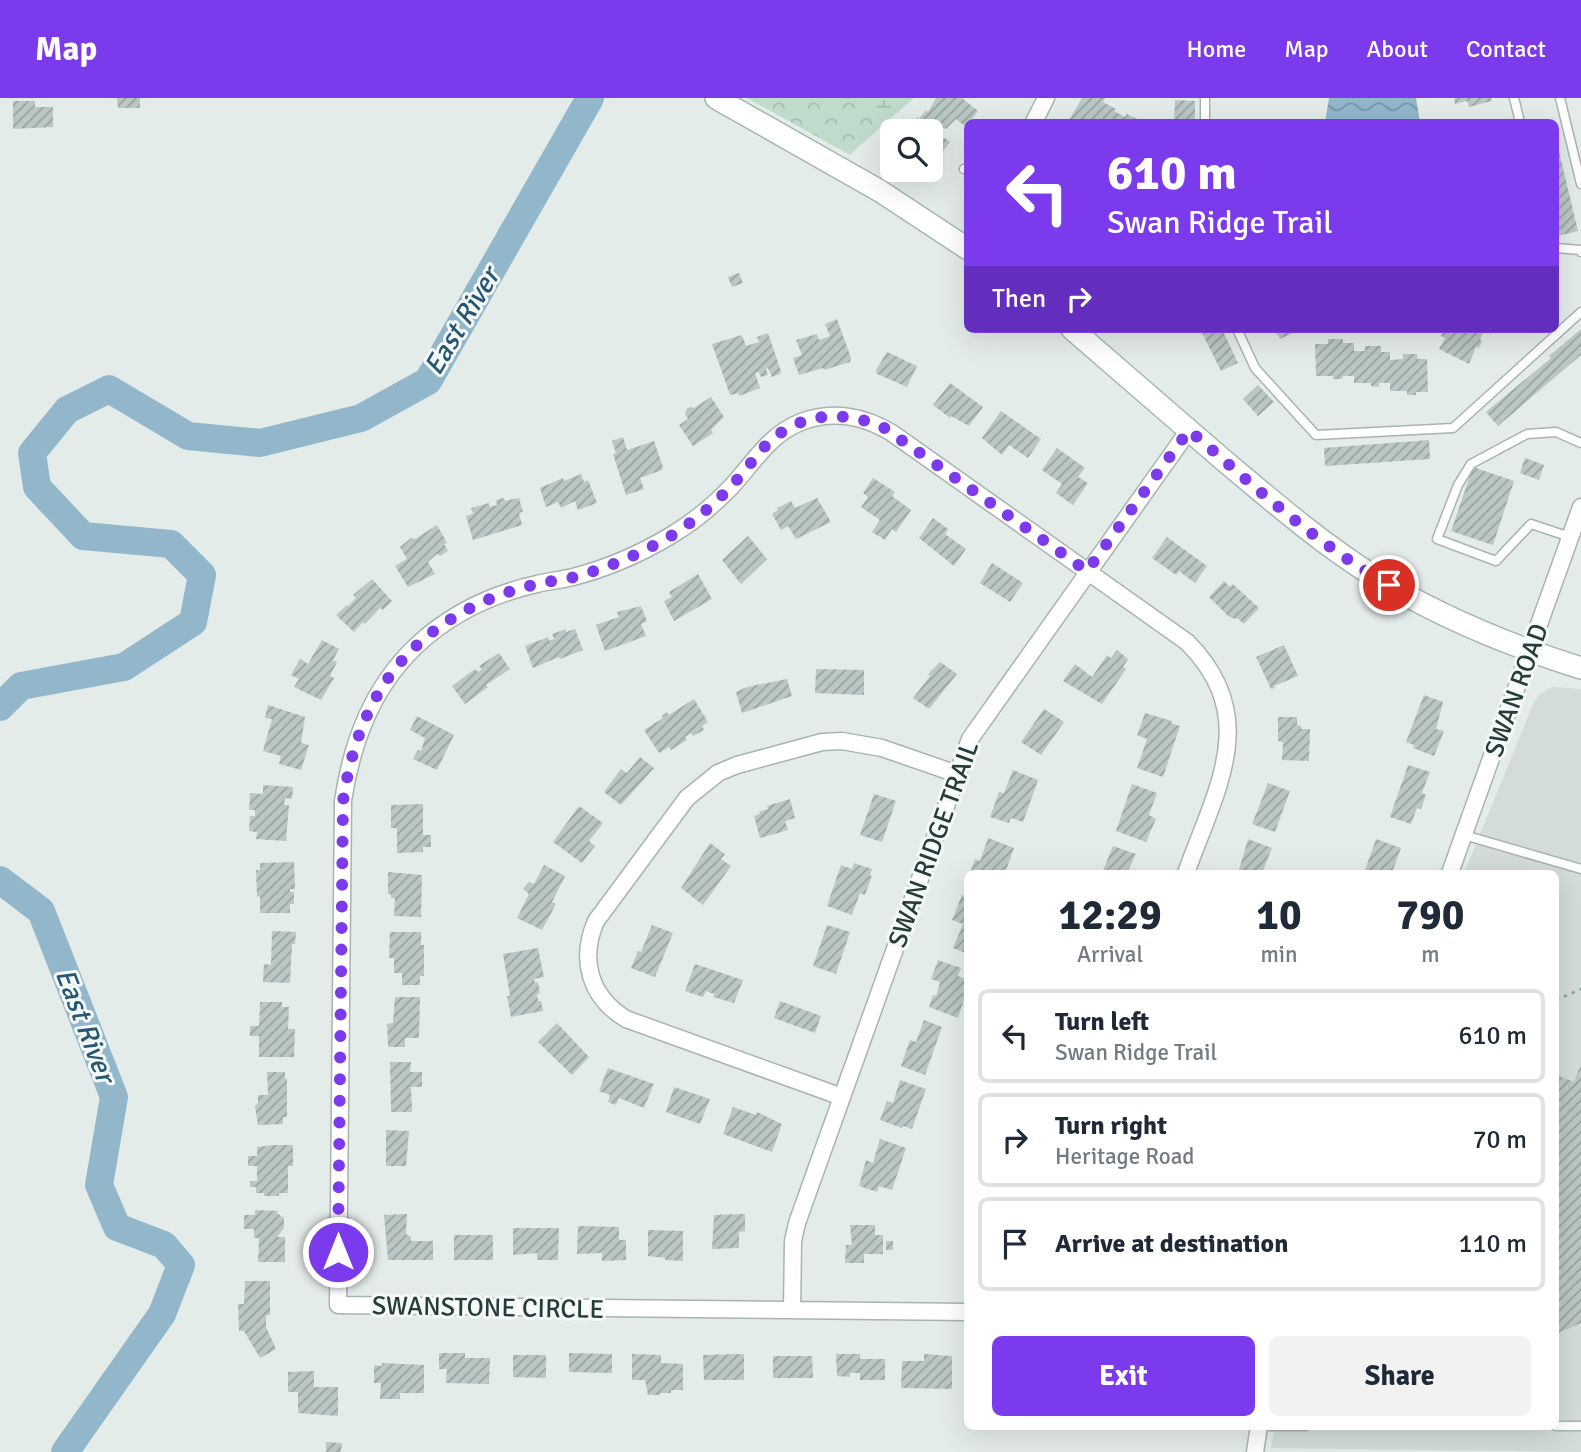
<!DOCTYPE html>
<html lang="en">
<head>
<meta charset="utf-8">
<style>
  :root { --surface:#fff; --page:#f2f2f3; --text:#1f2937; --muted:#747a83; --line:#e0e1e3; --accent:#7c3aed }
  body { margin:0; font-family:Signika,sans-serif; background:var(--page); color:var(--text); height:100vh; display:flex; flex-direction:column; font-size:26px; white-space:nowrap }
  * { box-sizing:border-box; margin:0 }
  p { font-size:23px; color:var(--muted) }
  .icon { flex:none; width:38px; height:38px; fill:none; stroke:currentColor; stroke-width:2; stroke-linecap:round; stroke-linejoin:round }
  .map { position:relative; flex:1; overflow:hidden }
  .details { position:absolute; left:964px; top:772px; width:595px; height:560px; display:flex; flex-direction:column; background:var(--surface); border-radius:10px; box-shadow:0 7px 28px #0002 }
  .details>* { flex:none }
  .guide { position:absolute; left:964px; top:21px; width:595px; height:214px; border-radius:10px; box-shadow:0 7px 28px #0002; background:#7c3aed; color:#fff; overflow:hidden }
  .controls { position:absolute; left:880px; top:21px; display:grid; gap:14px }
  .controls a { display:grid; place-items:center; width:63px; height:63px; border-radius:10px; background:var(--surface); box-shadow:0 7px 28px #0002; font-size:35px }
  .pin { position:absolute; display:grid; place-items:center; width:60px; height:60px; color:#fff; margin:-30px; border:4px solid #fff; border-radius:50%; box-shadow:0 2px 7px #0007 }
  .me { position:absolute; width:77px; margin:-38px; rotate:0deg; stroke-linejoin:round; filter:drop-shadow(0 0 5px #0008) }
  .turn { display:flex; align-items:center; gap:24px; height:147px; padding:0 28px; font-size:32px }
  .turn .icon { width:91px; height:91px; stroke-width:2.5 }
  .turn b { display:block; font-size:49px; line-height:60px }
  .then { display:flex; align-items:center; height:66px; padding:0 28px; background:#0003; gap:14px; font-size:26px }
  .eta { display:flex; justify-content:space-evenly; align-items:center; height:119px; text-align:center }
  .eta b { font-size:42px; font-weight:700; line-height:49px }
  .cta { display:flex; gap:14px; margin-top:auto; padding:14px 28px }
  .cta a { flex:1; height:80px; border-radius:10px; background:var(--accent); color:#fff; font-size:28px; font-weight:700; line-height:80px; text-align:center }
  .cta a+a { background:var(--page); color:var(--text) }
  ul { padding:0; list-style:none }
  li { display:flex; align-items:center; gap:21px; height:94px; margin:0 14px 10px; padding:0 14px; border:4px solid var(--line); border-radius:10px }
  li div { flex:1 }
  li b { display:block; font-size:26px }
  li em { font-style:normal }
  header { display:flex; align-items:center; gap:42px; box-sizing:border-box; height:98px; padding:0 35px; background:var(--accent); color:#fff }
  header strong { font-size:33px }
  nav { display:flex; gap:38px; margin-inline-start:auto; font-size:24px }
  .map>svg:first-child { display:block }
  .built { fill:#d3dcd9 }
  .forest { fill:url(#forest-crowns) }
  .wetland { fill:url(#wetland-marsh) }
  .water { fill:url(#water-waves) }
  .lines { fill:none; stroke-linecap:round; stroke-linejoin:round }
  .river { stroke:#92b7cb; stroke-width:28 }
  .building { fill:url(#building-hatch) }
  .lane-casing { stroke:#a7b4b2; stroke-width:11 }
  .street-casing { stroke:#a7b4b2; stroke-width:19 }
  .secondary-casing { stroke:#a4b7b4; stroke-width:24 }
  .path { stroke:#88aca8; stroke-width:2.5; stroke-dasharray:3.5 5; stroke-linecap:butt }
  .lane { stroke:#fff; stroke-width:8 }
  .street { stroke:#fff; stroke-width:16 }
  .secondary { stroke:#fff; stroke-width:21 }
  .route { stroke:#7c3aed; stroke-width:12; stroke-dasharray:0 21.6 }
  .labels { text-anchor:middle; stroke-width:6; stroke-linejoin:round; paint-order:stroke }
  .street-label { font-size:26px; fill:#253c3a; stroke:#f4f9f8 }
  .water-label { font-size:28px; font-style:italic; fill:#265672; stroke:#f4f9f8 }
</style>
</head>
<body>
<header>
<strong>Map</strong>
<nav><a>Home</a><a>Map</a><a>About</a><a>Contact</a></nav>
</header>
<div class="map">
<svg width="1581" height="1354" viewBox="0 0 1581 1354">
  <defs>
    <pattern id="forest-crowns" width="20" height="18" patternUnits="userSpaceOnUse" patternTransform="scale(1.75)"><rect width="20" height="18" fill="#c0dbcc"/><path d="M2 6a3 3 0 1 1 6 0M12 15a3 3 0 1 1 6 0" fill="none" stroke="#a5bdb0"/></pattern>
    <pattern id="wetland-marsh" width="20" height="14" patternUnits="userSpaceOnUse" patternTransform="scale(1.75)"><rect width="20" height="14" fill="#c0dbcc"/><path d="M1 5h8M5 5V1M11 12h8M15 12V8" fill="none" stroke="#a5bdb0"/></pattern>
    <pattern id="water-waves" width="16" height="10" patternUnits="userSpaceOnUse" patternTransform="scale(1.75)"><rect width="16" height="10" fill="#92b7cb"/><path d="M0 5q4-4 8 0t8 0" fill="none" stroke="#7796a6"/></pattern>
    <pattern id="building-hatch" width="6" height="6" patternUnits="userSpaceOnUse" patternTransform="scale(1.75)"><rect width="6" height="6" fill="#bac7c4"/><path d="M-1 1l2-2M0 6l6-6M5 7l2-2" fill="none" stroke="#97a3a0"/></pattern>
  </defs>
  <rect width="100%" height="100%" fill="#e4ecea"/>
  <path class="built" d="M1552 589 1581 591V1354L1271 1350 1275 1328H1556V775H1464L1534 604 1539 597Z"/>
  <path class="forest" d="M747 0H858L882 28 850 57Z"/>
  <path class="wetland" d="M858 0H914L882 28Z"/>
  <path class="water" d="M1329 0H1416L1420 24H1325Z"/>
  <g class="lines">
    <path class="river" d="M0 609 21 588 124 569 193 524 202 477 171 446 83 438 37 389 32 355 67 312 109 291 188 338 260 345 361 320 428 283 590 0
      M0 782 41 813 114 999 99 1087 117 1129 164 1147 181 1167 162 1216 65 1354"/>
  </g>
  <path class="building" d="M117 0H140V10H118Z
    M936 0H962L978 13 966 29 956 21 946 31 944 30 940 37 950 44 937 61 931 56V33H909L917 19 919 21 926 12 928 14Z
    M1082 0H1105L1103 4 1116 11 1114 13 1125 19 1127 16 1137 21 1135 24H1095L1091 22 1090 24H1068Z
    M1454 0H1491L1492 3 1469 9 1467 3 1455 6Z
    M1175 2 1195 3V24H1174Z
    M13 3H35V9H53V29L13 31Z
    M1556 41 1578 133 1558 138 1556 127Z
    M739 175 743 185 732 189 728 179Z
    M837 221 851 260 850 264 824 272 823 270 799 277 793 260 802 257 796 242 817 236 819 242 830 238 825 226Z
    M1200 231H1222L1238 265 1221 273Z
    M1274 231H1301L1280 241Z
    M1444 231H1493L1491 236 1484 232 1480 242 1482 243 1479 250 1476 249 1469 266 1439 251 1445 240 1441 238Z
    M1581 231V257L1498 328 1486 314 1551 260 1549 258Z
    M768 235 781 273 780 276 772 279 768 270 766 271 768 277 761 279 759 274 755 275 760 290 739 298 738 295 730 297 712 246 742 237 746 248 759 244 757 239Z
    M1328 241H1343V245H1354V253H1365V248H1381V254H1390V262L1403 261V256H1417V261H1427L1428 294H1416V297H1407V293H1390V285H1379V289L1371 288V285H1354V278H1343L1342 281H1333V278H1316L1315 246H1328Z
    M887 254 917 268 907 289 877 276 876 272Z
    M950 285 983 309 969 328 951 318 950 320 933 307Z
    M1258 287 1274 304 1258 318 1243 301Z
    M711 299 724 319 711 332 713 335 693 348 679 327 688 321 685 316 687 311 691 309 694 310Z
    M1001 313 1041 341 1028 360 1009 347 1002 357 982 340Z
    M623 339 627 352 654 343 663 369 662 372 640 380 644 391 626 397 613 356 616 355 612 343Z
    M1429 342 1430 361 1325 368 1324 350Z
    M1057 350 1085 370 1078 379 1088 385 1073 407 1056 395 1062 386 1042 372Z
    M1525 360 1544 367 1539 382 1520 375Z
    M1473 369 1514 383 1493 447 1451 433Z
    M581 376 584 384 588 382 597 405 578 412 575 403 561 410 558 404 546 409 540 390 563 380 564 383Z
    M873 380 895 394 892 398 911 412 896 434 892 431 885 442 872 434 880 422 861 409 868 399 863 395Z
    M504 400 505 403 519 400 523 414 519 415 522 427 473 442 466 418 473 416 471 410 489 405 490 409 497 407 496 402Z
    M817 400 831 424 796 441 788 428 781 432 772 416 778 412 777 410 791 403 795 410Z
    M933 420 948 431 945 436 966 451 954 468 919 440Z
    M437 427 447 445 444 446 448 453 440 458 437 456 428 464 435 476 408 489 395 468 407 461 400 449 411 440 415 441Z
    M748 438 767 461 741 486 722 462Z
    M1167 439 1207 468 1195 485 1179 473 1176 477 1152 460Z
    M992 465 1023 485 1010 504 980 485Z
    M698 476 712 501 674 523 664 503 672 499 669 494Z
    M372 481 392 503 383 512 380 510 365 526 363 524 354 534 336 517 347 507 348 508 356 500 353 497Z
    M1224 483 1230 489 1233 486 1259 510 1244 526 1237 520 1235 521 1228 518 1209 499Z
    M641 508 647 523 641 526 646 538 605 553 596 527 619 519 617 514Z
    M566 531V534L575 531 583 552 560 561 559 559 533 570 525 548 548 539 549 543 554 541 552 536Z
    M322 542 339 551 333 562 337 564 330 578 334 580 321 602 294 589 299 581 291 577 300 561 308 566Z
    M1284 547 1298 578 1274 588 1275 590 1271 591 1256 559Z
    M1117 552 1128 561 1123 569 1126 571 1102 606 1063 583 1075 566 1092 579 1107 557 1111 560Z
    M499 555 510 571 486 587 488 589 465 606 452 588 475 571 478 574 482 571 479 568Z
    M940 564 957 576 929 611 913 600 930 578 928 576Z
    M816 571 864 572V597L815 595Z
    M787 581 792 598 742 615 736 594 747 589Z
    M1424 597 1443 604 1436 631 1444 633 1434 658 1413 650 1414 647 1406 644Z
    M694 601 708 624 702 628 704 632 693 638 691 635 685 639 687 642 671 652 669 649 659 655 644 632 663 620 662 618 667 614 669 617Z
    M268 607 305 619 301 645 309 647 301 672 279 666 281 658 263 653 272 621 265 620Z
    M1044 611 1064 624 1041 657 1021 644Z
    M1145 615 1172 623 1171 625 1180 628 1163 679 1137 670 1147 641 1137 637Z
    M417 618 454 637 437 672 413 661 418 652 421 653 425 640 410 632Z
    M1278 619H1297V627L1301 628V631H1310L1309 663 1282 662 1283 644 1278 643Z
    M640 659 654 670 621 707 604 694 621 671 627 675Z
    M1408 667 1430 674 1422 695 1426 697 1421 711 1417 710 1411 726 1390 719Z
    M1013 672 1038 682 1023 724 1011 720 1009 725 990 719 999 694 1004 695Z
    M1268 685 1290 693 1275 734 1252 726Z
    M1132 686 1157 695 1149 717 1156 721 1146 744 1116 733Z
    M263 687 293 689 292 701 285 700 284 707H289L286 743 256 741 257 734 249 733 250 718H255V712H249L250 695 263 696Z
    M874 696 896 703 882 744 860 737Z
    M790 701 795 720 785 723 788 732 760 740 754 718 760 716 759 714 768 711 767 708Z
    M423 706V737H431V749H423V754L397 755V730H391V707Z
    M579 708 603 725 589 743 595 748 582 765 553 744Z
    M988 740 1014 750 1005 775H970L975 761 980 763Z
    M1248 741 1272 750 1262 775H1238Z
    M1376 741 1401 750 1392 775H1364Z
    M710 745 725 756 721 761 731 768 703 807 681 790Z
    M1113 748 1136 756 1127 775H1102Z
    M294 764 295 791H290V794H294V806H290V815H260V798L257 799 256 772H260V765Z
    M854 765 872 771 870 778H872L865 797 860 795 852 817 827 808 841 767 852 771Z
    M544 767 565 778 552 804 556 806 542 832 517 820 529 796 523 791 529 784 534 786Z
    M388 774 422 777 421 819 394 818 395 800H391V796H388Z
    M962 797 968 799V856L953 850 963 826 952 822Z
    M652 827 673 835 655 879 631 870 638 853 641 854Z
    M827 827 850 834 836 876 813 868Z
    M272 833 296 834 295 846H292L290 885 263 884 264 866 271 867Z
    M390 834H421V847H424V878H420V887H402V875H394V860H389Z
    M538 850 544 879 534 881 535 885 538 884 540 895 537 896 538 903H541L543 913 511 919 507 898H510L503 856Z
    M938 862 961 870 958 878 968 882 963 895 966 896 958 920 929 909 933 897 936 898 938 892 940 884 931 881Z
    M695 866 743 882 734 905 713 899 714 896 706 893 703 899 685 893Z
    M395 899H420L419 940H405V949H388L387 926 393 925Z
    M780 903 821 918 815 935 774 920Z
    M260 904H282V909H289L288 931H295L294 959H259V938H250V928H259Z
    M924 922 942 929 925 977 901 968 910 942 916 944Z
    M557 925 589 959 572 977 538 944Z
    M390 964H411L410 974H422V989H411L412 1014H391Z
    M1581 966V1225L1556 1236V977L1574 984Z
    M608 970 654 986 644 1010 619 1000 616 1007 608 1004 610 997 599 993Z
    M267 974H285V981H287V1019H283V1026L258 1027 255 1008 258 1005V997H268Z
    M900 982 926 991 912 1031 903 1028 902 1030 880 1022 887 1003 893 1005Z
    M674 989 710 1001 700 1026 666 1014Z
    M733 1009 756 1017 757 1014 782 1026 772 1054 723 1036Z
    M386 1032 409 1033 406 1068H386Z
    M880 1041 906 1050 892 1092 879 1088 877 1094 859 1088 866 1062 873 1065Z
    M273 1047H293V1068H288V1095H279V1098H264V1095H256V1089H250V1083H257V1068H248V1058H257V1049Z
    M255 1112 278 1113 277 1115 284 1120V1130L277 1139H285V1164H258L259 1140H254V1131H244V1117H255Z
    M407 1116 406 1136 411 1139V1143H433V1162H388L384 1117Z
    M745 1116V1133L739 1134V1150L712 1151 714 1117Z
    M850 1127H875V1137H883V1156H864V1165H845L846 1147H852Z
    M578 1128 619 1129V1142H626V1162L602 1163V1155L577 1156Z
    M513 1130H559L558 1162H537V1155L513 1157Z
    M648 1132 683 1133V1163L665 1162V1160L648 1158Z
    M964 1135H968V1161H964Z
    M454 1137H493V1162H454Z
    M886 1143H893V1152H886Z
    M245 1183H270V1217H266V1229L276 1251 260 1260 244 1233H239L238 1206H244Z
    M439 1255H465V1260H490L489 1286 446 1285 447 1271H439Z
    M569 1255 612 1256V1275L569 1274Z
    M632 1256 661 1257V1265L683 1266V1292H671V1295H660V1297H648L645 1282H632Z
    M744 1256V1282H704L703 1257Z
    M836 1256H860V1261H885V1282H860V1275H850V1279L837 1278Z
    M924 1256 952 1258V1291L901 1290 902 1263H924Z
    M513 1257H546V1280L513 1279Z
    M773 1258H812L813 1280H773Z
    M382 1265 424 1267V1295H400V1301H380L381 1285H374V1267L382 1268Z
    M314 1273V1289H338V1318L298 1315V1294H288V1274Z
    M326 1344 342 1345 341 1354H326Z"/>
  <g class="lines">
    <defs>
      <path id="lane" d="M1514 0 1520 24
        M1560 0 1581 86
        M1205 24V0
        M964 71 968 72
        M1556 150 1580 152 1581 154
        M1237 231 1255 270 1316 337 1453 330 1581 214
        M1570 439 1531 426 1496 463 1437 441 1458 387 1471 366 1527 336 1556 334 1581 345
        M1464 737 1581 771
        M1259 1328H1306
        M1556 1328H1581"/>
      <path id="street" d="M1034 24 1046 0
        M1450 775 1581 409
        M842 999 626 921C590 899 579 862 596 823L687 700 718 675 737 667 822 644 842 643 882 650 957 676
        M792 1212 793 1143 797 1125 970 641 1189 332
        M968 1214 338 1207 343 703C352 644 372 590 416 548 450 516 492 496 537 486 549 483 561 482 573 479 608 470 640 456 670 438 692 425 714 407 732 388 753 365 770 336 801 324 832 312 864 318 892 335L1187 544C1262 619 1216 691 1186 775
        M1255 1354 1259 1328"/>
      <path id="secondary" d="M716 0 880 93 968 151
        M1072 231C1122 274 1172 317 1221 360 1270 401 1318 443 1372 477 1437 518 1508 547 1581 570"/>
    </defs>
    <use href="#lane" class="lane-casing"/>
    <use href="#street" class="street-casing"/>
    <use href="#secondary" class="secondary-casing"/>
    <path class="path" d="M1556 902 1581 891"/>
    <use href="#lane" class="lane"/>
    <use href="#street" class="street"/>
    <use href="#secondary" class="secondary"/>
  </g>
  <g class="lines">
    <path class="route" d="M338 1154 343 703C352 643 372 590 416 548 450 516 493 496 537 486 549 483 562 482 574 479 608 470 640 456 671 438 693 424 715 406 732 387 744 375 754 360 766 347 799 314 843 312 883 329L1087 473 1189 332C1253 387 1315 445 1389 487"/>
  </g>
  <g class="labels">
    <g class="street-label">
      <text transform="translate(1516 592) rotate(-70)" y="9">SWAN ROAD</text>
      <text transform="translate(933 746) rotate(-70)" y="9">SWAN RIDGE TRAIL</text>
      <text transform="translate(488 1209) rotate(1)" y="9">SWANSTONE CIRCLE</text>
    </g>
    <g class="water-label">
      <text transform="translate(461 223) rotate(-59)" y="10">East River</text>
      <text transform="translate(86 927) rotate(69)" y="10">East River</text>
    </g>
  </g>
</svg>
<div class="controls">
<a><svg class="icon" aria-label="search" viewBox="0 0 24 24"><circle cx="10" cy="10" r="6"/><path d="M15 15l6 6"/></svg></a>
</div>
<div class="pin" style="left:1389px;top:487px;background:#d93025"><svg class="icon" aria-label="arrive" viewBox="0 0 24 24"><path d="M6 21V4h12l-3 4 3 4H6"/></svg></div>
<svg class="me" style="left:338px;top:1154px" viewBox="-20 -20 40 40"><circle r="17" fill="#7c3aed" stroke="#fff" stroke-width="3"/><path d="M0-11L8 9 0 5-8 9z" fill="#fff"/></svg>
<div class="guide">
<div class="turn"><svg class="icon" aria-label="left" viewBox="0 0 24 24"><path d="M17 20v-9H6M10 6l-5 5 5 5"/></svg><div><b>610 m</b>Swan Ridge Trail</div></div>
<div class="then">Then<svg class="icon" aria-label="right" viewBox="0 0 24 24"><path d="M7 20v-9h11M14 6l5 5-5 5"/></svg></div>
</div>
<section class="details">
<div class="eta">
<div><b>12:29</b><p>Arrival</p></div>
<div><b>10</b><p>min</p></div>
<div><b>790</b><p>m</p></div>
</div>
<ul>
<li><svg class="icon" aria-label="left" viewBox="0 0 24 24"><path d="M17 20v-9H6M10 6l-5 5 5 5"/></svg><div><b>Turn left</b><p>Swan Ridge Trail</p></div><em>610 m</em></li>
<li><svg class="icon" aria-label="right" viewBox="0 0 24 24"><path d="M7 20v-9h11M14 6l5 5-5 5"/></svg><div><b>Turn right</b><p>Heritage Road</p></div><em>70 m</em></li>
<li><svg class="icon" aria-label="arrive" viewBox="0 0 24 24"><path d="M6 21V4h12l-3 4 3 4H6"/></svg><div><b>Arrive at destination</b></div><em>110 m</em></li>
</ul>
<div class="cta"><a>Exit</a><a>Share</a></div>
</section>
</div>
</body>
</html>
